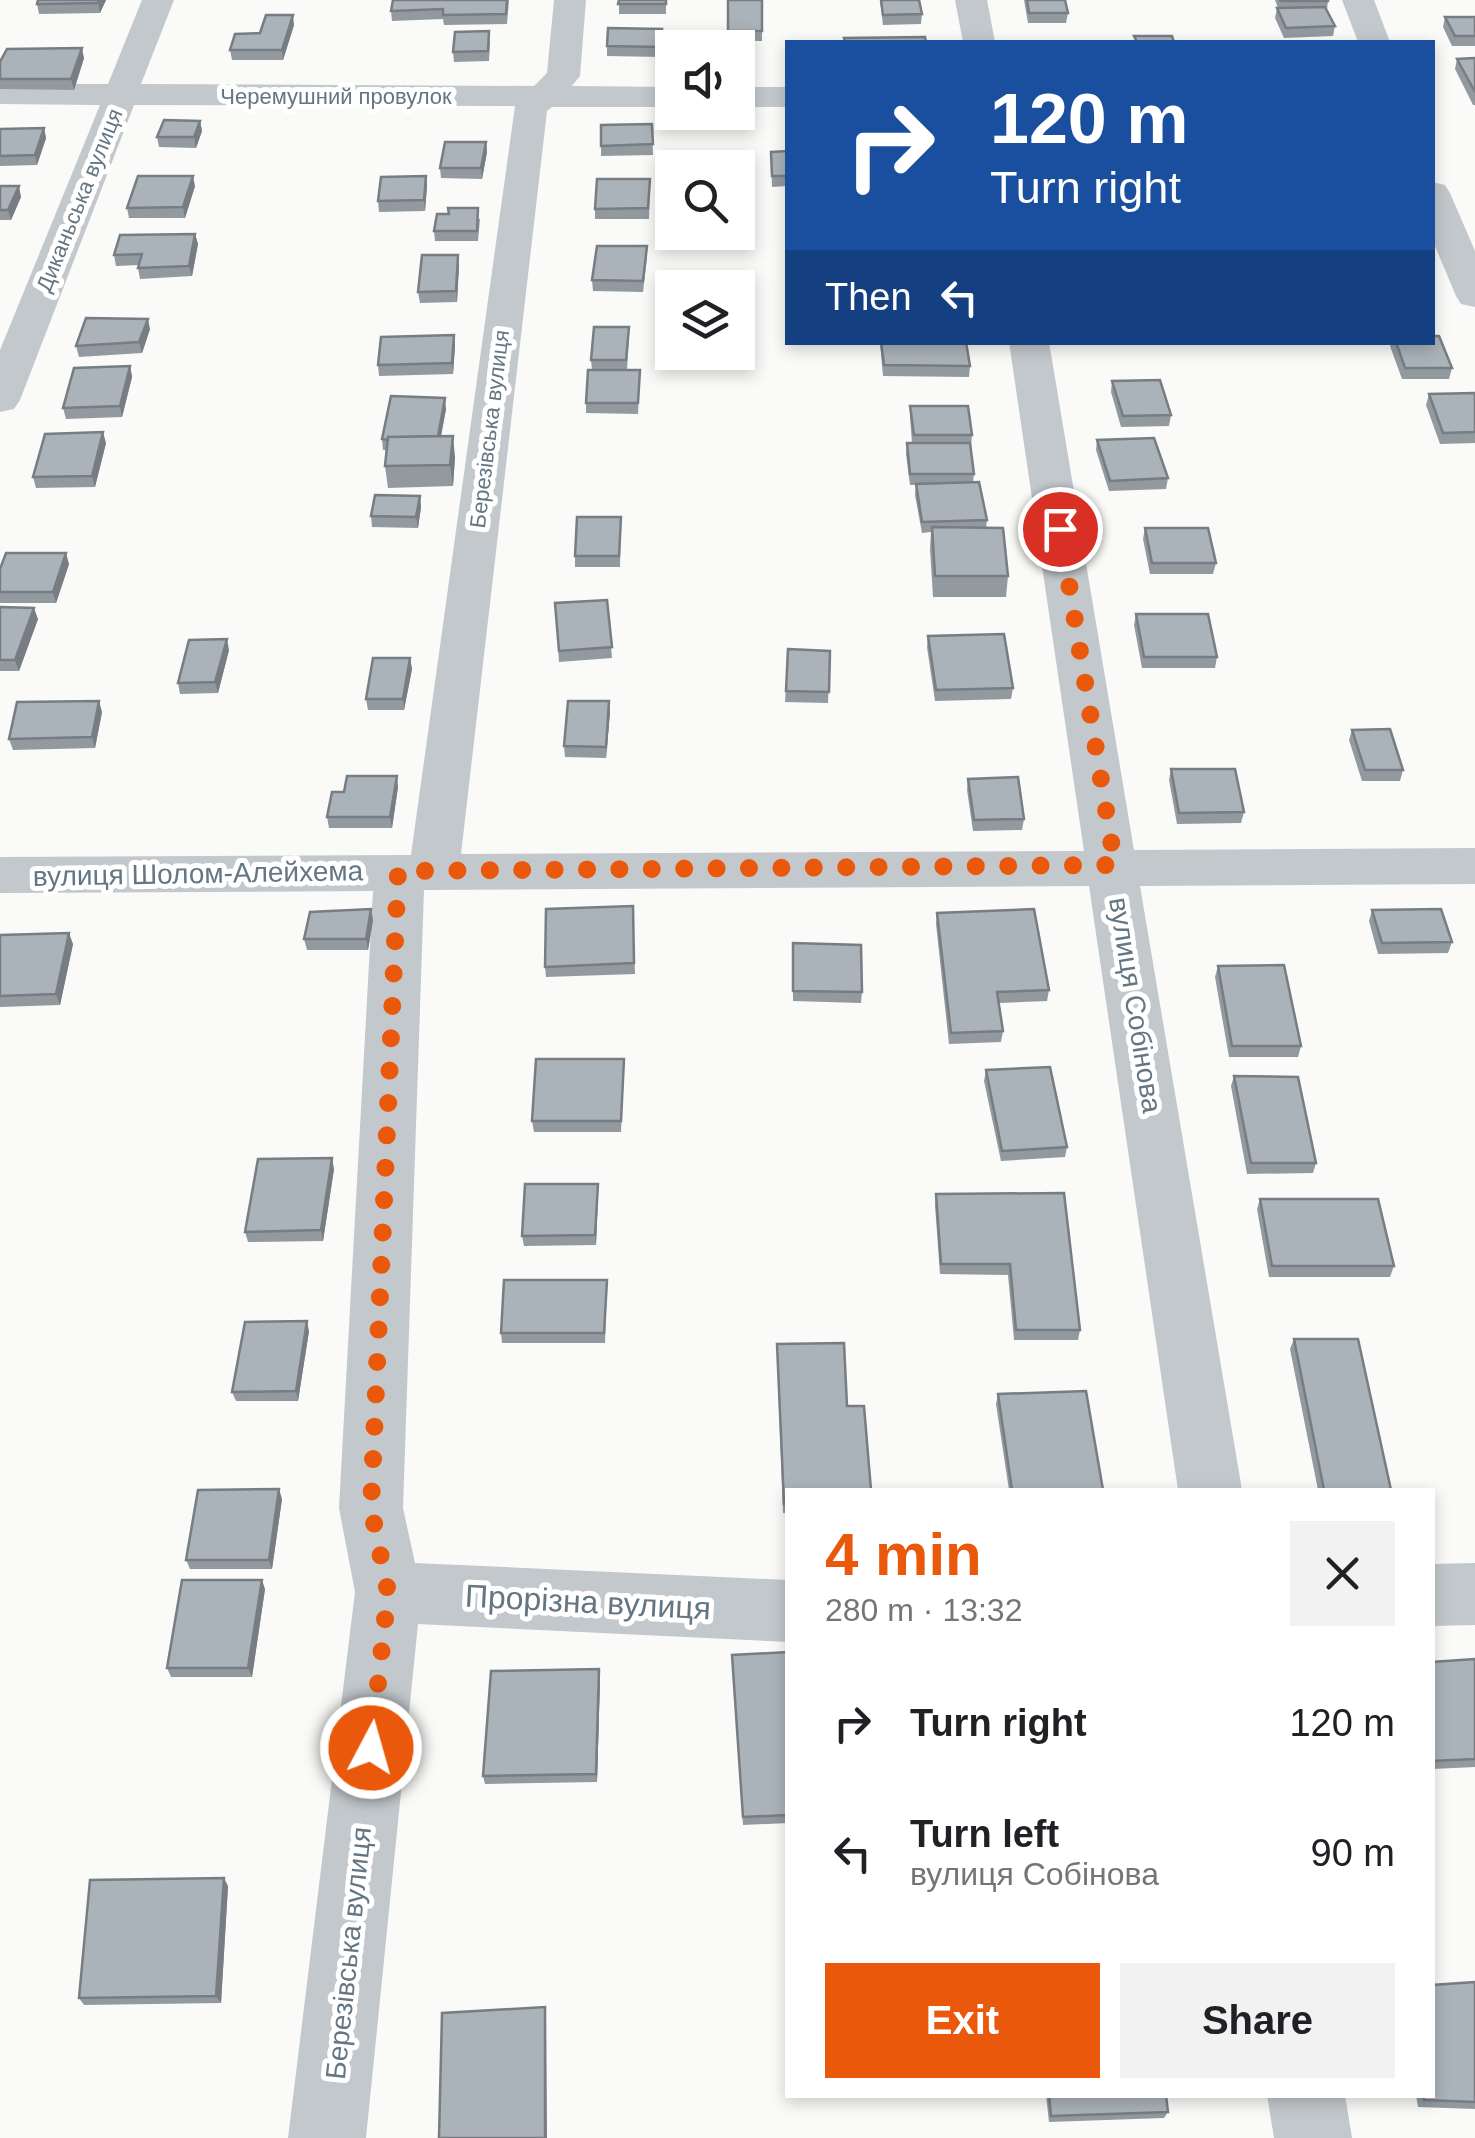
<!DOCTYPE html>
<html lang="en">
<head>
<meta charset="utf-8">
<style>
  :root { --surface:#fff; --page:#f2f2f2; --text:#202124; --muted:#757577; --accent:#ea580c }
  body { margin:0; font-family:Helvetica,sans-serif; background:var(--page); color:var(--text); height:100vh; display:flex; flex-direction:column; font-size:38px; white-space:nowrap }
  * { box-sizing:border-box; margin:0 }
  p { font-size:32px; color:var(--muted) }
  .icon { flex:none; width:55px; height:55px; fill:none; stroke:currentColor; stroke-width:2; stroke-linecap:round; stroke-linejoin:round }
  .map { position:relative; flex:1; overflow:hidden }
  .sheet { position:absolute; left:785px; top:1488px; width:650px; height:610px; display:flex; flex-direction:column; background:var(--surface); border-radius:0px; box-shadow:0 5px 15px #0003 }
  .sheet>* { flex:none }
  .top-card { position:absolute; left:785px; top:40px; width:650px; height:305px; border-radius:0px; box-shadow:0 5px 15px #0003; background:#1a4fa0; color:#fff; overflow:hidden }
  .tools { position:absolute; left:655px; top:30px; display:grid; gap:20px }
  .tools a { display:grid; place-items:center; width:100px; height:100px; border-radius:0px; background:var(--surface); box-shadow:0 5px 15px #0003; font-size:50px }
  .pin { position:absolute; display:grid; place-items:center; width:85px; height:85px; color:#fff; margin:-42px; border:5px solid #fff; border-radius:50%; box-shadow:0 2px 10px #0007 }
  .me { position:absolute; width:110px; margin:-55px; rotate:6deg; stroke-linejoin:round; filter:drop-shadow(0 0 8px #0008) }
  .turn { display:flex; align-items:center; gap:35px; height:210px; padding:0 40px; font-size:45px }
  .turn .icon { width:130px; height:130px; stroke-width:2.5 }
  .turn b { display:block; font-size:70px; line-height:85px }
  .then { display:flex; align-items:center; height:95px; padding:0 40px; background:#0003; gap:20px; font-size:38px }
  .round { display:grid; place-items:center; flex:none; width:105px; height:105px; border-radius:0px; background:var(--page) }
  .overview { display:flex; align-items:center; justify-content:space-between; height:170px; padding:0 40px }
  h1 { font-size:60px; font-weight:600; line-height:75px; color:var(--accent) }
  .primary-button { display:flex; gap:20px; margin-top:auto; padding:20px 40px }
  .primary-button a { flex:1; height:115px; border-radius:0px; background:var(--accent); color:#fff; font-size:40px; font-weight:600; line-height:115px; text-align:center }
  .primary-button a+a { background:var(--page); color:var(--text) }
  ul { padding:0; list-style:none }
  li { display:flex; align-items:center; gap:30px; height:130px; padding:0 40px }
  li div { flex:1 }
  li b { display:block; font-size:38px }
  li em { font-style:normal }
  .map>svg:first-child { display:block }
  .lines { fill:none; stroke-linecap:round; stroke-linejoin:round }
  .minor { fill:#c3c8cc; fill-rule:evenodd }
  .wall { fill:#929a9f }
  .shaded-wall { fill:#777d82 }
  .building { fill:#aab3b9; stroke:#777d82; stroke-width:2.5 }
  .route { stroke:#ea580c; stroke-width:18; stroke-dasharray:0 32.4 }
  .labels { text-anchor:middle; stroke-width:10; stroke-linejoin:round; paint-order:stroke }
  .far-street-label { font-size:22px; fill:#657683; stroke:#fff }
  .street-label { font-size:28px; fill:#657683; stroke:#fff }
  .near-street-label { font-size:32px; fill:#657683; stroke:#fff }
</style>
</head>
<body>
<div class="map">
<svg width="1475" height="2138" viewBox="0 0 1475 2138">
  <rect width="100%" height="100%" fill="#fafaf8"/>
  <g class="lines">
    <path class="minor" d="M142 0H174L141 84 534 86 547 73 554 0H586L580 76 572 86 672 87V107H552L547 111 461 854 1084 851 1009 342H1049L1134 850 1475 848V884L1140 886 1242 1490H1178L1089 886 424 890 403 1508 415 1563 788 1580V1642L418 1624 366 2138H288L355 1592 339 1508 373 891 0 893V857L411 855 515 106 134 105 20 400 14 409 0 412V350L100 105 0 104V84H108Z
      M955 0H987L995 42H963Z
      M1342 0H1374L1390 42H1358Z
      M738 87H788V107H738Z
      M1432 182 1445 185 1450 193 1475 251V307L1461 304 1456 296 1432 239Z
      M1475 1563V1625L1432 1626V1564Z
      M1267 2095H1345L1352 2138H1274Z"/>
  </g>
  <path class="wall" d="M106 0 100 13 39 14 37 4Z
    M393 0H509L507 24 444 25 443 19 392 21 391 11Z
    M619 0H666V14H619Z
    M728 0H762V41H728Z
    M880 0H919L922 14 921 24 883 25Z
    M1024 0H1065L1068 13 1066 23H1028Z
    M1275 0H1328L1327 10 1335 26 1333 36 1284 38 1275 18 1277 8H1278Z
    M1445 17H1475V46H1452L1443 27Z
    M294 25 283 60H232L230 50Z
    M662 39 661 57 607 56V46Z
    M490 41 489 61 454 62 453 52Z
    M84 58 74 90 0 89V62Z
    M1475 58V105H1473L1455 69 1457 59Z
    M200 121 202 131 196 148 159 147 157 137Z
    M652 124 653 155 601 156V125Z
    M44 128 46 138 37 165 0 166V129Z
    M486 142 487 152 482 179 441 178 440 168Z
    M788 151V186L772 187 771 152Z
    M426 176 427 186 425 211 379 212 378 201Z
    M650 179 649 219H595V209Z
    M0 186 21 197 11 220H0Z
    M195 186 185 218H129L127 208Z
    M449 214 480 219 478 241H435L434 231Z
    M195 234 198 244 192 276 140 279 138 268 139 265 116 266 114 255Z
    M647 257 643 292 593 291 592 280Z
    M459 265 457 302 420 303 418 292Z
    M150 329 142 353 79 357 76 346Z
    M454 335 455 346 453 374 379 376 378 365Z
    M629 338 627 370H640L638 414 586 413V403L592 370 591 360Z
    M880 342H966L970 366 969 377 883 376Z
    M1392 342H1432L1452 368 1449 379H1402L1390 346Z
    M130 366 132 377 122 417 66 419 63 408Z
    M1112 381 1171 415 1169 426 1121 427 1111 392Z
    M1475 393V443L1440 444 1426 405 1429 394Z
    M910 406 972 435 971 446 974 474 973 482 987 520 986 528 1008 576 1006 597H933L930 549 931 532 922 533 915 495 916 485H910L906 454 907 443H912L910 417Z
    M446 409 441 436 455 457 453 486 388 488 385 466 387 450H383L382 439Z
    M1097 440 1168 478 1166 489 1109 491 1096 450Z
    M106 443 95 487 36 488 33 477Z
    M420 496 421 507 418 528 372 527 371 516Z
    M621 517 620 567H575V556Z
    M1145 528 1216 563 1213 574H1150L1143 539Z
    M69 564 56 603H0V569Z
    M607 600 612 658 559 662 555 603Z
    M0 607 38 619 19 671H0Z
    M1136 614 1217 657 1215 668H1142L1134 625Z
    M928 636 1013 688 1011 699 935 701 927 647Z
    M788 649 830 651 828 703 785 702Z
    M229 650 218 693 180 694 178 683Z
    M410 658 412 669 404 710H368L366 699Z
    M102 712 95 748 13 750 9 739Z
    M610 712 606 758 565 757 564 746Z
    M1352 730 1403 770 1400 781H1362L1349 740Z
    M1171 769 1244 812 1241 823 1177 824 1169 780Z
    M968 779 1024 819 1022 830 973 831 967 790Z
    M398 787 392 828H329L327 817 344 792Z
    M633 906 635 974 546 977 545 967Z
    M1372 910 1452 942 1448 953 1378 954 1369 921Z
    M937 913 1049 990 1047 1001 999 1003 1003 1031 1001 1042 949 1044 936 924Z
    M373 920 368 950H307L304 939Z
    M0 935 73 944 60 1005 0 1007Z
    M793 943 862 992 861 1003 793 1001Z
    M1218 966 1301 1046 1298 1057H1229L1215 977Z
    M624 1069 621 1132H534L532 1121Z
    M986 1070 1067 1147 1065 1157 1001 1161 984 1081Z
    M1234 1076 1316 1163 1313 1173 1247 1174 1231 1086Z
    M334 1169 323 1241 248 1242 245 1232Z
    M598 1194 596 1245 524 1246 522 1236Z
    M936 1194 1080 1330 1078 1340H1014L1008 1275 940 1274 935 1205Z
    M1260 1199 1394 1266 1390 1277H1269L1257 1209Z
    M607 1280 605 1343H502L501 1333Z
    M309 1331 298 1401H236L232 1392Z
    M1294 1339 1391 1490H1318L1290 1349Z
    M777 1354 788 1490V1513H783Z
    M998 1394 1103 1490H1009L996 1404Z
    M282 1499 272 1569H190L186 1560Z
    M265 1589 252 1677H171L167 1668Z
    M788 1652V1823L743 1825 732 1664Z
    M1475 1659V1767L1432 1769V1662Z
    M600 1678 597 1782 485 1784 483 1776Z
    M228 1886 221 2003 84 2005 79 1998Z
    M1475 1982V2109L1418 2107 1416 2095H1432Z
    M1046 2095H1166L1168 2112 1164 2118 1049 2122Z"/>
  <path class="shaded-wall" d="M99 0H106L100 13 98 3Z
    M293 15 294 25 283 60 282 50Z
    M82 48 84 58 74 90 71 79Z
    M200 121 202 131 196 148 194 137Z
    M44 128 46 138 37 165 35 155Z
    M486 142 487 152 482 179 481 168Z
    M193 176 195 186 185 218 183 207Z
    M426 176 427 186 425 211 424 200Z
    M19 186 21 197 11 220 8 210Z
    M195 234 198 244 192 276 189 266Z
    M458 255 459 265 457 302 456 291Z
    M148 319 150 329 142 353 139 342Z
    M454 335 455 346 453 374 452 363Z
    M130 366 132 377 122 417 120 406Z
    M445 398 446 409 438 452 437 442Z
    M103 432 106 443 95 487 92 476Z
    M453 436 455 457 453 486 450 465Z
    M420 496 421 507 418 528 416 517Z
    M66 553 69 564 56 603 53 592Z
    M34 608 38 619 19 671 15 660Z
    M227 639 229 650 218 693 215 682Z
    M410 658 412 669 404 710 403 699Z
    M99 701 102 712 95 748 92 737Z
    M609 701 610 712 606 758V747Z
    M397 776 398 787 392 828 390 817Z
    M371 909 373 920 368 950 366 939Z
    M69 933 73 944 60 1005 56 994Z
    M332 1158 334 1169 323 1241 321 1230Z
    M598 1184V1194L596 1245 595 1235Z
    M307 1321 309 1331 298 1401 296 1391Z
    M279 1489 282 1499 272 1569 269 1560Z
    M262 1580 265 1589 252 1677 248 1668Z
    M599 1669 600 1678 597 1782 596 1774Z
    M224 1878 228 1886 221 2003 216 1996Z
    M545 2007 546 2014 547 2138H545Z"/>
  <path class="building" d="M38 0H99L98 3 37 4Z
    M393 0H507L506 14 443 15V9L391 11Z
    M619 0H666V4H618Z
    M728 0H762V31H728Z
    M881 0H919L922 14 883 15Z
    M1027 0H1065L1068 13H1029Z
    M1280 0H1328V1H1281Z
    M1325 7 1335 26 1286 28 1277 8Z
    M266 15H293L282 50H230L235 34 260 33Z
    M1445 17H1475V36H1455Z
    M608 28 662 29 660 47 607 46Z
    M489 31 488 51 453 52 455 32Z
    M1134 36H1172L1174 42H1137Z
    M925 37 926 42H845L844 38Z
    M82 48 71 79H0V62L7 49Z
    M1475 58V92L1457 59Z
    M164 120 200 121 194 137H157Z
    M652 124 653 144 601 146V125Z
    M44 128 35 155 0 156V129Z
    M445 142H486L481 168H440Z
    M788 151V176H772L771 152Z
    M138 176H193L183 207 127 208Z
    M426 176 424 200 378 201 381 177Z
    M597 179H650L648 208 595 209Z
    M0 186H19L8 210H0Z
    M448 208H478L477 231H434L437 214H449Z
    M195 234 189 266 138 268 142 254 114 255 120 235Z
    M597 246H647L643 281 592 280Z
    M422 255H458L456 291 418 292Z
    M86 318 148 319 139 342 76 346Z
    M594 327H629L626 360H591Z
    M454 335 452 363 378 365 381 337Z
    M1432 336H1439L1452 368H1405L1396 342H1432Z
    M881 342H966L970 366 884 365Z
    M130 366 120 406 63 408 74 368Z
    M588 370H640L638 403H586Z
    M1160 380 1171 415 1123 416 1112 381Z
    M1475 393V432L1443 433 1429 394Z
    M391 396 445 398 438 436 388 437V440L382 439Z
    M910 406H968L972 435H914Z
    M103 432 92 476 33 477 45 434Z
    M453 436 450 465 385 466 388 437Z
    M1154 438 1168 478 1110 481 1097 440Z
    M907 443H970L974 474H910Z
    M979 482 987 520 922 522 916 484Z
    M375 495 420 496 416 517 371 516Z
    M577 517H621L619 556H575Z
    M932 527 1003 528 1008 576H935Z
    M1145 528H1208L1216 563H1152Z
    M6 553H66L53 592H0V569Z
    M607 600 612 647 559 651 555 603Z
    M0 607 34 608 15 660H0Z
    M1136 614H1208L1217 657H1144Z
    M1004 634 1013 688 936 690 928 636Z
    M227 639 215 682 178 683 189 640Z
    M788 649 830 651 829 692 786 691Z
    M373 658H410L403 699H366Z
    M99 701 92 737 9 739 17 702Z
    M568 701H609L606 747 564 746Z
    M1390 729 1403 770H1365L1352 730Z
    M1171 769H1235L1244 812 1179 813Z
    M347 776H397L390 817H327L332 792H344Z
    M1018 777 1024 819 974 820 968 779Z
    M633 906 634 963 545 967 546 909Z
    M371 909 366 939H304L310 912Z
    M1034 909 1049 990 997 992 1003 1031 951 1033 937 913Z
    M1441 909 1452 942 1382 943 1372 910Z
    M69 933 56 994 0 996V935Z
    M793 943 861 945 862 992 793 991Z
    M1284 965 1301 1046H1232L1218 966Z
    M536 1059H624L621 1121H532Z
    M1050 1067 1067 1147 1002 1151 986 1070Z
    M1234 1076 1298 1077 1316 1163H1251Z
    M332 1158 321 1230 245 1232 258 1159Z
    M525 1184H598L595 1235 522 1236Z
    M1064 1193 1080 1330H1016L1010 1264H941L936 1194Z
    M1260 1199H1378L1394 1266H1272Z
    M504 1280H607L604 1333H501Z
    M307 1321 296 1391 232 1392 245 1322Z
    M1294 1339H1358L1391 1490H1324Z
    M844 1343 847 1406H864L871 1490H788V1504H784L777 1344Z
    M1086 1391 1103 1490H1012L998 1394Z
    M279 1489 269 1560H186L198 1490Z
    M182 1580H262L248 1668H167Z
    M788 1652V1815L743 1817 732 1655Z
    M1475 1659V1759L1432 1761V1662Z
    M599 1669 596 1774 483 1776 491 1671Z
    M224 1878 216 1996 79 1998 90 1880Z
    M1475 1982V2102L1424 2100 1423 2095H1432V1985Z
    M545 2007V2138H439L442 2013Z
    M1049 2095H1166L1168 2112 1051 2116Z"/>
  <g class="lines">
    <path class="route" d="M371 1748 388 1592 371 1508 398 871 1115 865 1060 529"/>
  </g>
  <g class="labels">
    <g class="far-street-label">
      <text x="336" y="104">Черемушний провулок</text>
      <text transform="translate(79 200) rotate(-68)" y="8">Диканьська вулиця</text>
      <text transform="translate(489 429) rotate(-83)" y="8">Березівська вулиця</text>
    </g>
    <g class="street-label">
      <text transform="translate(198 873) rotate(-1)" y="10">вулиця Шолом-Алейхема</text>
      <text transform="translate(1136 1005) rotate(81)" y="10">вулиця Собінова</text>
      <text transform="translate(348 1953) rotate(-84)" y="10">Березівська вулиця</text>
    </g>
    <g class="near-street-label">
      <text transform="translate(588 1602) rotate(3)" y="11">Прорізна вулиця</text>
    </g>
  </g>
</svg>
<div class="tools">
<a><svg class="icon" aria-label="sound" viewBox="0 0 24 24"><path d="M4 9h4l5-4v14l-5-4H4zM17 9q2 3 0 6"/></svg></a>
<a><svg class="icon" aria-label="search" viewBox="0 0 24 24"><circle cx="10" cy="10" r="6"/><path d="M15 15l6 6"/></svg></a>
<a><svg class="icon" aria-label="layers" viewBox="0 0 24 24"><path d="M12 4l9 5-9 5-9-5zM3 14l9 5 9-5"/></svg></a>
</div>
<div class="pin" style="left:1060px;top:529px;background:#d93025"><svg class="icon" aria-label="arrive" viewBox="0 0 24 24"><path d="M6 21V4h12l-3 4 3 4H6"/></svg></div>
<svg class="me" style="left:371px;top:1748px" viewBox="-20 -20 40 40"><circle r="17" fill="#ea580c" stroke="#fff" stroke-width="3"/><path d="M0-11L8 9 0 5-8 9z" fill="#fff"/></svg>
<div class="top-card">
<div class="turn"><svg class="icon" aria-label="right" viewBox="0 0 24 24"><path d="M7 20v-9h11M14 6l5 5-5 5"/></svg><div><b>120 m</b>Turn right</div></div>
<div class="then">Then<svg class="icon" aria-label="left" viewBox="0 0 24 24"><path d="M17 20v-9H6M10 6l-5 5 5 5"/></svg></div>
</div>
<section class="sheet">
<div class="overview"><div><h1>4 min</h1><p>280 m · 13:32</p></div><a class="round"><svg class="icon" aria-label="close" viewBox="0 0 24 24"><path d="M6 6l12 12M18 6L6 18"/></svg></a></div>
<ul>
<li><svg class="icon" aria-label="right" viewBox="0 0 24 24"><path d="M7 20v-9h11M14 6l5 5-5 5"/></svg><div><b>Turn right</b></div><em>120 m</em></li>
<li><svg class="icon" aria-label="left" viewBox="0 0 24 24"><path d="M17 20v-9H6M10 6l-5 5 5 5"/></svg><div><b>Turn left</b><p>вулиця Собінова</p></div><em>90 m</em></li>
</ul>
<div class="primary-button"><a>Exit</a><a>Share</a></div>
</section>
</div>
</body>
</html>
